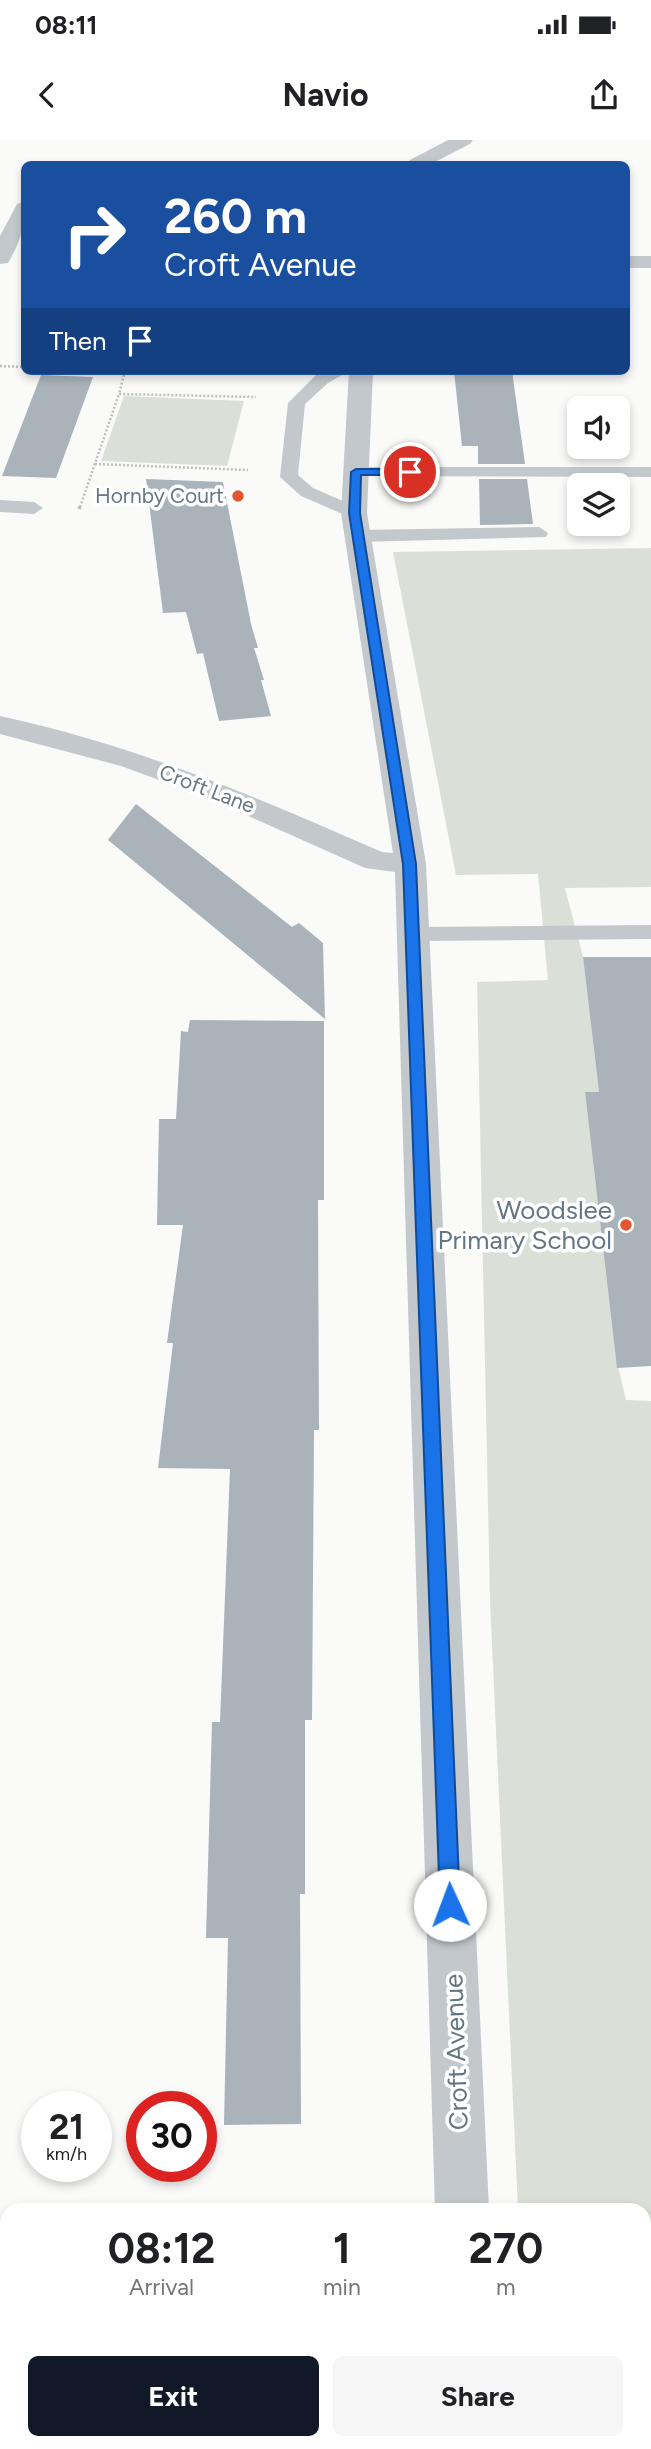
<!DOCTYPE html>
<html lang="en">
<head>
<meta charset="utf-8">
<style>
  :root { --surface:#fff; --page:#f6f6f6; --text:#202124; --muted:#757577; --accent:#111827 }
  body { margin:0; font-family:Figtree,sans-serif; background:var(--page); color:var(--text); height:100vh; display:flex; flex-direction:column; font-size:26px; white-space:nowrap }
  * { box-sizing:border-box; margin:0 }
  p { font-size:23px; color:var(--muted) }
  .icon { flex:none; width:38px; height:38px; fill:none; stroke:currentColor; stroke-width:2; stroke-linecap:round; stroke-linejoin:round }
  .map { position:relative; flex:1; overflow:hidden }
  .sheet { position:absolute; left:0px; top:2063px; width:651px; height:247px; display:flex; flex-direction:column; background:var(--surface); border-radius:21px 21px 0 0; box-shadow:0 4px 10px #0003 }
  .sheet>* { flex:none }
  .guide { position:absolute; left:21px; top:21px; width:609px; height:214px; border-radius:10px; box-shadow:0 4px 10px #0003; background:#1a4fa0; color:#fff; overflow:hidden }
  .tools { position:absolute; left:567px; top:256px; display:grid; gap:14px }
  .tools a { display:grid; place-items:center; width:63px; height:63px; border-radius:10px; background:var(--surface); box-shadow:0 4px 10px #0003; font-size:35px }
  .speed { position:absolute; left:21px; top:1951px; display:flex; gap:14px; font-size:35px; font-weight:700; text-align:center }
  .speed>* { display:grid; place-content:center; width:91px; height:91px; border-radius:50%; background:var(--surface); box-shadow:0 4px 10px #0003; line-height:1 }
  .speed small { font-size:18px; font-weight:400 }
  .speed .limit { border:10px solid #d22; background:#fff; color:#111 }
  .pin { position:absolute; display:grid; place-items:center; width:60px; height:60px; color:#fff; margin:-30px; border:4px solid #fff; border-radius:50%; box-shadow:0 2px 7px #0007 }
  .me { position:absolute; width:77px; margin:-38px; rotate:358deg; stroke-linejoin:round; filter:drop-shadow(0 0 5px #0008) }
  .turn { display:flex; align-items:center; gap:24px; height:147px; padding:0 28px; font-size:32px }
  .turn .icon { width:91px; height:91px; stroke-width:2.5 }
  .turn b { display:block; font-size:49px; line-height:60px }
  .then { display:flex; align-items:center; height:66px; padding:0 28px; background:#0003; gap:14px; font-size:26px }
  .eta { display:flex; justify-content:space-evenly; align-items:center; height:119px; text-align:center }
  .eta b { font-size:42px; font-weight:700; line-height:49px }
  .primary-button { display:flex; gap:14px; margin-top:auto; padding:14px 28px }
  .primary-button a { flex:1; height:80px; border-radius:10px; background:var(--accent); color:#fff; font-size:28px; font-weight:700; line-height:80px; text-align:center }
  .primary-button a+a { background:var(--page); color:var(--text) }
  .status { display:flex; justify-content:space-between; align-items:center; height:49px; padding:0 35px; background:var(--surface); direction:ltr }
  .status svg { height:19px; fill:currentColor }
  header { display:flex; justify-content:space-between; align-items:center; height:91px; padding:0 28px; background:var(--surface); font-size:32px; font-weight:700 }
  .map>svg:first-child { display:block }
  .green { fill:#dadfd7 }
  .building { fill:#aab3b9 }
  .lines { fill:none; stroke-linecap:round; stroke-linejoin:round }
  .path-far1 { stroke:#bbbfc2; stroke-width:2.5; stroke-dasharray:2 2; stroke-linecap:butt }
  .path { stroke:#bbbfc2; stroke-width:3.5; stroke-dasharray:2.5 2.5; stroke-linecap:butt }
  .lane { fill:#c3c8cc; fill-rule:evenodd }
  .street { fill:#c3c8cc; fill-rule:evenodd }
  .route { fill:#1a73e8; stroke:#114b97; stroke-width:2 }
  .poi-dot { fill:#e4572e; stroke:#fff; stroke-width:2.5 }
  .labels { text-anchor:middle; stroke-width:7; stroke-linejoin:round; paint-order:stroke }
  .far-poi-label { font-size:21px; fill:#657683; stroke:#fff; text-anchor:end }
  .far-street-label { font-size:21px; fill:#657683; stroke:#fff }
  .poi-label { font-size:26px; fill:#657683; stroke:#fff; text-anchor:end }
  .street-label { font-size:26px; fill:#657683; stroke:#fff }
</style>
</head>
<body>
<div class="status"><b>08:11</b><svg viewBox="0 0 49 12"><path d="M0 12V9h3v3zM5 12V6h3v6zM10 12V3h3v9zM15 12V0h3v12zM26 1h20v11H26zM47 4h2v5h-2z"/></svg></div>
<header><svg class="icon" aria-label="back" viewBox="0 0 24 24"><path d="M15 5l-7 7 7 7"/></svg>Navio<svg class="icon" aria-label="share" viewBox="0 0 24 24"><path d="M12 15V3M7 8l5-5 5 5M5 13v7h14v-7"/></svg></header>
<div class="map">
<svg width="651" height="2309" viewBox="0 0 651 2309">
  <rect width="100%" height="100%" fill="#fafaf8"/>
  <path class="green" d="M124 256 244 261 227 326 101 321Z
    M651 408V747L565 748 583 817 599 952H585L616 1218 626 1260 651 1261V2309H534L532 2303H644V2070H518L490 1460 477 842 548 840 538 734 456 735 393 412Z"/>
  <path class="building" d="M454 231H512L525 324H478V306H462Z
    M41 235 93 237 56 338 2 336Z
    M146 339 223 342 251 484 258 508H254L264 540H261L271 576 219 581 203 513 197 514 186 472 163 473Z
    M479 339H527L533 384 480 385Z
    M136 664 292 787 299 783 323 803 325 879 108 700Z
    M583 817H651V1226L617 1228 585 952H599Z
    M190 880 324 881V1060H318L319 1290H314L312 1580H305V1754H300L301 1984 224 1985 228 1798H206L212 1582H220L230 1329 158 1328 173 1203H167L183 1085H157L159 979H176L181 891 188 892Z"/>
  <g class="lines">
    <path class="path-far1" d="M0 226 24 227
      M125 231 119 254 256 257
      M95 324 248 330
      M80 367 119 254"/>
    <path class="path" d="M79 369 80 366"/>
    <path class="lane" d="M326 231H349L328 243 305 264 298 335 313 348 361 369 363 373 354 379 301 356 280 337 288 263 316 235Z
      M356 327H651V337L350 336 347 332 350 328Z
      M0 360 34 362 43 368 34 374 0 372Z
      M539 387 548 393 546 397 358 402 349 396 358 390Z
      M651 785V799L413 801 405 799 401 794 405 789 413 787Z"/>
    <path class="street" d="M448 0H473L470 4 431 24H407L410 20Z
      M24 62C26 84 20 103 8 123L0 124V96L17 64Z
      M626 116H651V128H626Z
      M349 231H373L367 373 426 724 489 2070H435L395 732 365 728 208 658 121 626 0 594V576C138 606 254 656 382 712L393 713 341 373Z
      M442 2303H500V2309H442Z"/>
  </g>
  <path class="route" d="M356 329H410L415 332 410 335H361L360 373 416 724 460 1765 457 1771 450 1774 443 1771 440 1765 403 724 349 373 351 332Z"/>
  <g class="poi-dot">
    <circle cx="238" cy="356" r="7"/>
    <circle cx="626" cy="1085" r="7"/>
  </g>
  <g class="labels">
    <g class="far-poi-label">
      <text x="224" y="363">Hornby Court</text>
    </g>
    <g class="far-street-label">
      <text transform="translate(207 649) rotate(21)" y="7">Croft Lane</text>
    </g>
    <g class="poi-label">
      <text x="612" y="1079">Woodslee<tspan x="612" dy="30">Primary School</tspan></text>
    </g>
    <g class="street-label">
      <text transform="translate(456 1912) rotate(-92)" y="9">Croft Avenue</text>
    </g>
  </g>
</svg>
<div class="tools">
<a><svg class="icon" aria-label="sound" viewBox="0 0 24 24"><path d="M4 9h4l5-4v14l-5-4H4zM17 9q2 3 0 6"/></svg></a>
<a><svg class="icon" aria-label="layers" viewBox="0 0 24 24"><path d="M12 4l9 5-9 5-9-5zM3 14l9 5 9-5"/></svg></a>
</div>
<div class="speed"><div>21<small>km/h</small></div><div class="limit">30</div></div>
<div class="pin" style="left:410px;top:332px;background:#d93025"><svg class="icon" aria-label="arrive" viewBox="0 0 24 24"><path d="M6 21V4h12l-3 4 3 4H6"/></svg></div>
<svg class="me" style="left:450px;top:1765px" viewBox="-20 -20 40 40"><circle r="19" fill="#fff"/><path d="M0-13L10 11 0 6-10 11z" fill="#1a73e8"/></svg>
<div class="guide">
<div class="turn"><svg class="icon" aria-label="right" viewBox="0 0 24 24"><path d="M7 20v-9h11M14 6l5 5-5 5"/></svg><div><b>260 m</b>Croft Avenue</div></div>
<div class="then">Then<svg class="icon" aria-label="arrive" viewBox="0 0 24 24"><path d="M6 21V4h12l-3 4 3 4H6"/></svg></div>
</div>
<section class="sheet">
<div class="eta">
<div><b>08:12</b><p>Arrival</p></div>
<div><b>1</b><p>min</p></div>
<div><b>270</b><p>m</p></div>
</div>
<div class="primary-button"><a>Exit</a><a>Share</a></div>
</section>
</div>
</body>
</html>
